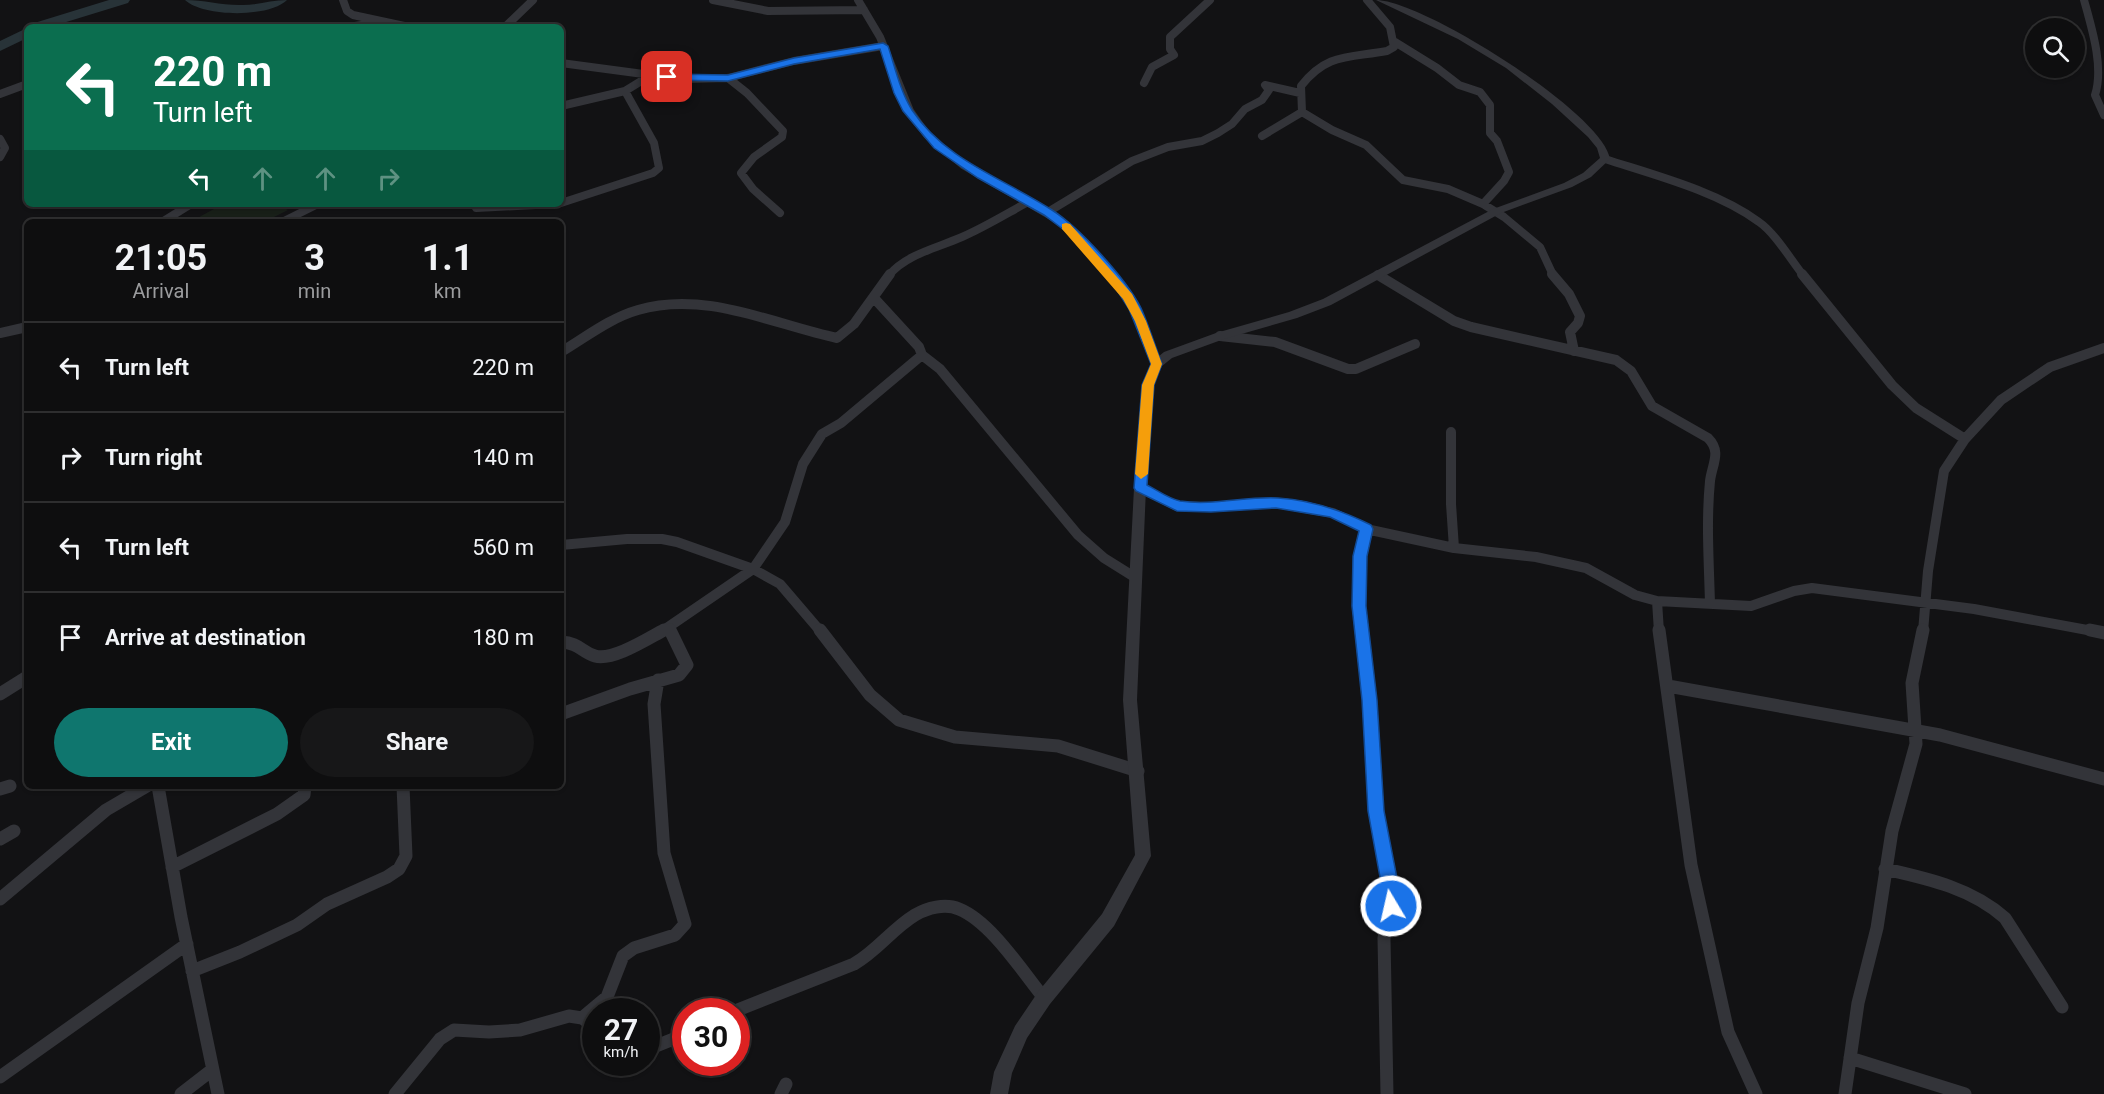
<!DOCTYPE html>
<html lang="en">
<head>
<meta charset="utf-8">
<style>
  :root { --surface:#0e0e0f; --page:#171718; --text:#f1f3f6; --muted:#9b9c9e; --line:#2e2e2f; --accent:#0f766e }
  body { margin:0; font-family:Roboto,sans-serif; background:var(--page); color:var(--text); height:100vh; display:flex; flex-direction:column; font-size:22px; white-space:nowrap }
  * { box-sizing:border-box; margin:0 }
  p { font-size:20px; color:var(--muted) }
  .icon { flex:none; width:33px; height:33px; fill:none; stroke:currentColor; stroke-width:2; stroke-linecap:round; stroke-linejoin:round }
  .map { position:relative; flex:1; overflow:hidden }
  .panel { position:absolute; left:24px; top:219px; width:540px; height:570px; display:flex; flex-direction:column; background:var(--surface); border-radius:9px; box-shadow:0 2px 4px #0004,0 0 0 2px var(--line) }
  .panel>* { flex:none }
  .banner { position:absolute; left:24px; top:24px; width:540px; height:183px; border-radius:9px; box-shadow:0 2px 4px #0004,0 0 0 2px var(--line); background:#0b6e4f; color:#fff; overflow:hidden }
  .buttons { position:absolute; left:2025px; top:18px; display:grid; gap:12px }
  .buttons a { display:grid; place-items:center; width:60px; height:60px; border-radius:50%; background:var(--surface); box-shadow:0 2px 4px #0004,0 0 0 2px var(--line); font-size:30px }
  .speed { position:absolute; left:582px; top:998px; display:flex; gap:12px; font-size:30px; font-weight:700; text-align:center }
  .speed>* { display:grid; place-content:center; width:78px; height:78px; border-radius:50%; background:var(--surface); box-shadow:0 2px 4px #0004,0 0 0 2px var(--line); line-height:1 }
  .speed small { font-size:15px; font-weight:400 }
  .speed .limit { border:9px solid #d22; background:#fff; color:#111 }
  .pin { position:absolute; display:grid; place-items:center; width:51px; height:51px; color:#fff; margin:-26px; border-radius:12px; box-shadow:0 3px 9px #0006 }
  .me { position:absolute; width:66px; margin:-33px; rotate:351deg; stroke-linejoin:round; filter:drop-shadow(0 0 4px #0008) }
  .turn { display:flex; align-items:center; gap:21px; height:126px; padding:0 30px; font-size:27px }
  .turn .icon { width:78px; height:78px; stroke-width:2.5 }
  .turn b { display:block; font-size:42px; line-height:51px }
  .lanes { display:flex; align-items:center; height:57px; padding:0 30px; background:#0003; justify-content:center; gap:30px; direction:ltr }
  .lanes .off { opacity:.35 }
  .eta { display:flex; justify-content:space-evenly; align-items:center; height:102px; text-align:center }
  .eta b { font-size:36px; font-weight:700; line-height:42px }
  .primary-button { display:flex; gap:12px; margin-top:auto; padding:12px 30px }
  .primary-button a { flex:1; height:69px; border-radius:36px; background:var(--accent); color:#fff; font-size:24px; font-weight:700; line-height:69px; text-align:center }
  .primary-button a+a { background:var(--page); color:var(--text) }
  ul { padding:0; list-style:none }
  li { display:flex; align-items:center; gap:18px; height:90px; padding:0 30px; border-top:2px solid var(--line) }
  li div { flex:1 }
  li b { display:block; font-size:22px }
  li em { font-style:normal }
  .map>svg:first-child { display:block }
  .green { fill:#181f18 }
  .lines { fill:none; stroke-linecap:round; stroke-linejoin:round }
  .river { fill:#283338; fill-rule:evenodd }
  .minor-far2 { stroke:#333439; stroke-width:8 }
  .minor-far1 { stroke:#333439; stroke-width:10 }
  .minor { stroke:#333439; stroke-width:13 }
  .tertiary { fill:#333439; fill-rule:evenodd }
  .route { fill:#1a73e8; stroke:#114b97; stroke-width:1.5 }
  .slow { fill:#f59e0b }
</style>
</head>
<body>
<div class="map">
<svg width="2104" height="1094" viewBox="0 0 2104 1094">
  <rect width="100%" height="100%" fill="#121214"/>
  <path class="green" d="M223 204H278L288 210 264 222H190Z"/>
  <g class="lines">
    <path class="river" d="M109 0H130L128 3 50 27H29L31 24Z
      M185 0C204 0 220 5 239 5 255 6 270 0 287 0 269 18 203 17 185 0Z
      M27 28V38L0 51V41Z"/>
    <path class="minor-far2" d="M343 0 347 11 353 15 409 27
      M713 0 768 11 864 10
      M858 0 880 37 910 111 927 135 963 165 1058 220 1083 242 1112 275
      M1367 0 1390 27 1394 47 1387 51C1348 58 1327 53 1301 86L1302 112 1332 130 1366 145 1403 180 1448 189 1483 204 1504 217 1540 247 1553 275
      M2084 0C2092 29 2104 67 2095 95L2104 115
      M348 27 375 23
      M505 27 533 0
      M1395 42 1437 68 1459 85 1480 92 1490 105V133L1497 141 1509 172 1504 181 1483 204
      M561 63 651 75
      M728 78 747 93 783 131 782 137 754 157 741 173 753 189 780 213
      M1144 83 1152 67 1174 55 1170 49V37L1210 0
      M0 94 27 84
      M561 106 625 91 651 75 684 79 728 78 794 61 883 46
      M1262 136 1302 112
      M0 139 5 148 0 157
      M1605 159C1654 175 1717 191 1759 222 1775 233 1791 260 1803 275
      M561 203 653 173 659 168 654 143 625 91
      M474 204 476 208 555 204
      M1048 212 1132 161 1168 147 1202 141 1218 133 1232 124 1245 109 1262 100 1269 90 1265 85 1300 93
      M162 222 191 204
      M282 222 318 204
      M889 275C907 254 937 248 962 237 985 227 1006 214 1028 202"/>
    <path class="minor-far1" d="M1111 274 1135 309 1157 364
      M1552 274 1569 294 1580 316 1578 323 1570 332 1574 351
      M1802 274 1892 385 1916 408 1965 439
      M1378 275 1454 321 1471 327 1616 360 1631 371 1652 406 1708 438C1722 452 1712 464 1710 481 1706 522 1709 563 1710 604
      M874 298 919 347 922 355 940 369 1078 535 1104 558 1136 578
      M0 333 27 327
      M1220 336 1275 342 1348 369H1356L1415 344
      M561 352C586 337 610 318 638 310 705 290 772 324 837 338L854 324 890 274
      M1451 432V504L1454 548
      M1140 488 1177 506 1211 507 1276 503 1333 513 1366 529 1454 548 1536 557 1586 568 1635 595 1657 601 1751 606 1794 591 1812 588 1974 609 2098 632
      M561 545 627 539H662L677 542 753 569 780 584 821 632
      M1657 601 1659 632
      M669 628 671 632
      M661 632 753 569 785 522 803 464 822 434 841 423 922 355
      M1362 632C1358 597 1359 564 1366 529
      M1923 632 1928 571 1944 471 1965 439 2001 400 2050 367 2104 348"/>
    <path class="minor" d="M820 630 870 695 899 720 955 737 1058 746 1138 771
      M1362 630 1370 701 1376 811 1392 899 1384 938 1387 1094
      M1659 630 1691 865 1728 1032 1756 1094
      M2090 630 2104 633
      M561 642C580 643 581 652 595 656 613 661 647 639 664 630
      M1668 686 1940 735 2104 779
      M0 694 27 677
      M561 714 630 689 679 675 687 665 670 630
      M158 786 181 917 218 1094
      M0 789 10 786
      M0 839 14 831
      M172 867 277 814 304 795 305 786
      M1885 869C1929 879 1971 888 2005 918L2062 1007
      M0 899 106 810 147 786
      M192 971 240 952 297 925 327 904 387 877 399 869 406 856 403 786
      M735 1011 854 964C877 951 892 929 915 915 927 908 945 903 959 909 991 922 1022 971 1044 998
      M582 1018 607 997 623 956 634 948 675 935 685 924 664 853 654 704 658 680
      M646 1050 686 1034
      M1850 1058 1965 1094
      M0 1077 187 944
      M181 1094 212 1070
      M395 1094 440 1039 454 1030 489 1032 520 1030 569 1016 582 1018 596 1028
      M781 1094 786 1084
      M1845 1094 1858 1003 1877 928 1892 831 1916 744 1912 683 1923 630"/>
    <path class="tertiary" d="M1376 0C1422 0 1603 113 1610 159L1591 177 1572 187 1501 213 1331 305 1297 318 1224 339 1172 358 1162 366 1154 385 1146 488 1137 700 1151 856 1114 926 1050 1004 1027 1038 1012 1073 1008 1094H990L994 1072 1015 1026 1038 992 1102 914 1135 855 1123 700 1134 488 1142 385 1153 361 1164 352 1216 333 1289 312 1323 299 1493 209 1564 183 1583 173 1600 158 1597 148 1588 137 1552 104 1506 68 1458 39Z"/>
  </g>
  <path class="route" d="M883 43 888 46C895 67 900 91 912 110 946 161 1003 178 1052 210 1080 228 1126 279 1141 308 1149 326 1155 346 1162 364L1154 385 1147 485C1157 490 1169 499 1180 501 1213 506 1246 496 1278 498 1312 500 1341 510 1371 525L1373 529 1367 556 1366 606 1377 700 1384 811 1401 899 1397 912 1391 914 1385 912 1383 906 1384 899 1368 811 1362 700 1352 606 1353 556 1359 531 1330 517 1276 508 1211 512 1177 511 1136 491 1134 488 1142 385 1151 364 1129 309 1115 287 1068 233 1044 215 978 178 934 148 903 111 894 93 880 49 794 64 728 81 667 80 663 77 667 74 728 75 794 58Z"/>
  <path class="slow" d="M1066 223 1070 224 1132 294 1146 321 1162 364 1154 385 1148 474 1141 479 1135 474 1142 385 1151 364 1135 321 1123 299 1062 229V224Z"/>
</svg>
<div class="buttons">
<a><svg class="icon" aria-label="search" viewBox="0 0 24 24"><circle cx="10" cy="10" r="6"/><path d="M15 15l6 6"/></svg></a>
</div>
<div class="speed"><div>27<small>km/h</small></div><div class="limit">30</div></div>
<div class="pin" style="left:667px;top:77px;background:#d93025"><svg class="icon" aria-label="arrive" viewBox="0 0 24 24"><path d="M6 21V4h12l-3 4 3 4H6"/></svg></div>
<svg class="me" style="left:1391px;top:906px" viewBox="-20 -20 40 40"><circle r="17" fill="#1a73e8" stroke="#fff" stroke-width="3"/><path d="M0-11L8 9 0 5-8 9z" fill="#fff"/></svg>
<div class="banner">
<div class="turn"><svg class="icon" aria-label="left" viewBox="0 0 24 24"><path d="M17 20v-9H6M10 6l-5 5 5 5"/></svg><div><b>220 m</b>Turn left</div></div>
<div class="lanes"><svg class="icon" aria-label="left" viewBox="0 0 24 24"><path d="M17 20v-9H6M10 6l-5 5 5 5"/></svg><svg class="icon off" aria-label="ahead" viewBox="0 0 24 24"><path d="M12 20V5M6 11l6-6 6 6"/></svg><svg class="icon off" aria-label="ahead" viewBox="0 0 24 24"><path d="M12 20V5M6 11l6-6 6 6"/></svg><svg class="icon off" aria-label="right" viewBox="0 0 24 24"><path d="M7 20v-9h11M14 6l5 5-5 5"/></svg></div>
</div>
<section class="panel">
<div class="eta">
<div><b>21:05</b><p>Arrival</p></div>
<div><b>3</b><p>min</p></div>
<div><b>1.1</b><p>km</p></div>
</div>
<ul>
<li><svg class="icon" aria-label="left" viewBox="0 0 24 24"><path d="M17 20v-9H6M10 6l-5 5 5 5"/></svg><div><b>Turn left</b></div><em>220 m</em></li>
<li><svg class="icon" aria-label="right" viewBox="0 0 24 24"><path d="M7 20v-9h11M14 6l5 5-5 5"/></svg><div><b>Turn right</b></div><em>140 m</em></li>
<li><svg class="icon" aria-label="left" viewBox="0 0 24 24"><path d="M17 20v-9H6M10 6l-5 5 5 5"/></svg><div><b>Turn left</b></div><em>560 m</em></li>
<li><svg class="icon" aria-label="arrive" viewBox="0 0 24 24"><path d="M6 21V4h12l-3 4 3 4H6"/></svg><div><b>Arrive at destination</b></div><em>180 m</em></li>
</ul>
<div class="primary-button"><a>Exit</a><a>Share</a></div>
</section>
</div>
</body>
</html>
